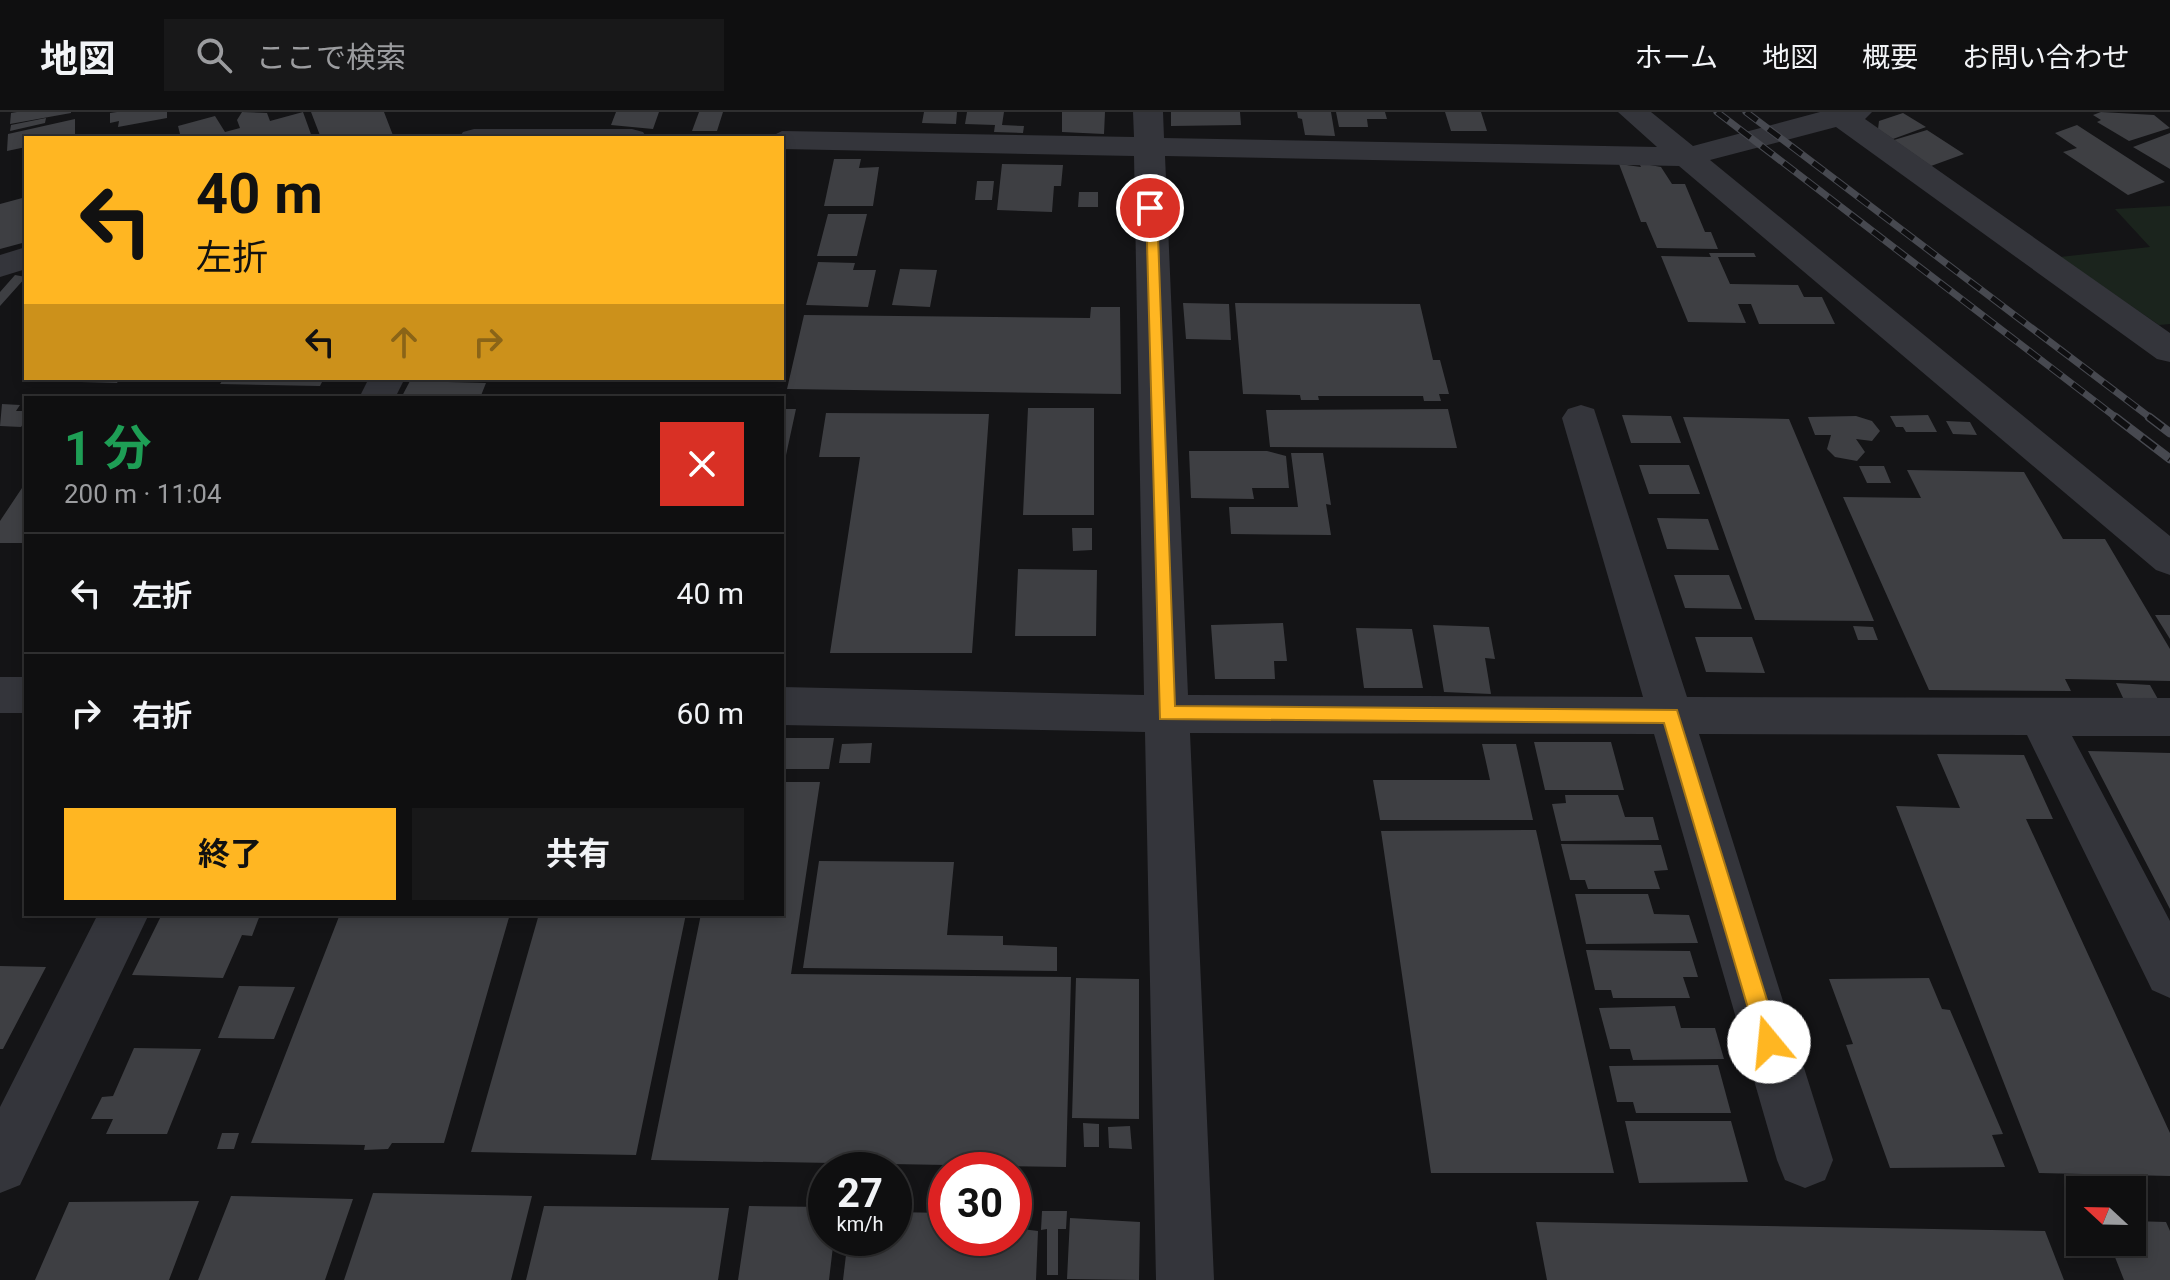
<!DOCTYPE html>
<html lang="ja">
<head>
<meta charset="utf-8">
<style>
  :root { --surface:#0f0f10; --page:#181819; --text:#f1f3f6; --muted:#9b9c9f; --line:#2f2f30; --accent:#ffb622 }
  body { margin:0; font-family:Roboto,"Noto Sans JP",sans-serif; background:var(--page); color:var(--text); height:100vh; display:flex; flex-direction:column; font-size:30px; white-space:nowrap }
  * { box-sizing:border-box; margin:0 }
  p { font-size:26px; color:var(--muted) }
  .icon { flex:none; width:44px; height:44px; fill:none; stroke:currentColor; stroke-width:2; stroke-linecap:round; stroke-linejoin:round }
  .map { position:relative; flex:1; overflow:hidden }
  .sheet { position:absolute; left:24px; top:284px; width:760px; height:520px; display:flex; flex-direction:column; background:var(--surface); border-radius:0px; box-shadow:0 4px 12px #0003,0 0 0 2px var(--line) }
  .sheet>* { flex:none }
  .top-card { position:absolute; left:24px; top:24px; width:760px; height:244px; border-radius:0px; box-shadow:0 4px 12px #0003,0 0 0 2px var(--line); background:#ffb622; color:#111; overflow:hidden }
  .needle { width:52px; rotate:292deg }
  .buttons { position:absolute; left:2066px; top:1064px; display:grid; gap:16px }
  .buttons a { display:grid; place-items:center; width:80px; height:80px; border-radius:0px; background:var(--surface); box-shadow:0 4px 12px #0003,0 0 0 2px var(--line); font-size:40px }
  .speed { position:absolute; left:808px; top:1040px; display:flex; gap:16px; font-size:40px; font-weight:700; text-align:center }
  .speed>* { display:grid; place-content:center; width:104px; height:104px; border-radius:50%; background:var(--surface); box-shadow:0 4px 12px #0003,0 0 0 2px var(--line); line-height:1 }
  .speed small { font-size:20px; font-weight:400 }
  .speed .limit { border:12px solid #d22; background:#fff; color:#111 }
  .pin { position:absolute; display:grid; place-items:center; width:68px; height:68px; color:#fff; margin:-34px; border:4px solid #fff; border-radius:50%; box-shadow:0 2px 8px #0007 }
  .me { position:absolute; width:88px; margin:-44px; rotate:343deg; stroke-linejoin:round; filter:drop-shadow(0 0 6px #0008) }
  .turn { display:flex; align-items:center; gap:28px; height:168px; padding:0 40px; font-size:36px }
  .turn .icon { width:104px; height:104px; stroke-width:2.5 }
  .turn b { display:block; font-size:56px; line-height:68px }
  .lanes { display:flex; align-items:center; height:76px; padding:0 40px; background:#0003; justify-content:center; gap:40px; direction:ltr }
  .lanes .off { opacity:.35 }
  .round { display:grid; place-items:center; flex:none; width:84px; height:84px; border-radius:0px; background:var(--page) }
  .overview { display:flex; align-items:center; justify-content:space-between; height:136px; padding:0 40px }
  h1 { font-size:48px; font-weight:700; line-height:60px; color:#1e9e55 }
  .button { display:flex; gap:16px; margin-top:auto; padding:16px 40px }
  .button a { flex:1; height:92px; border-radius:0px; background:var(--accent); color:#111; font-size:32px; font-weight:700; line-height:92px; text-align:center }
  .button a+a { background:var(--page); color:var(--text) }
  ul { padding:0; list-style:none }
  li { display:flex; align-items:center; gap:24px; height:120px; padding:0 40px; border-top:2px solid var(--line) }
  li div { flex:1 }
  li b { display:block; font-size:30px }
  li em { font-style:normal }
  header { display:flex; align-items:center; gap:48px; box-sizing:border-box; height:112px; padding:0 40px; background:var(--surface); border-bottom:2px solid var(--line) }
  header strong { font-size:38px }
  nav { display:flex; gap:44px; margin-inline-start:auto; font-size:28px }
  .search { width:560px; height:72px; background:var(--page); display:flex; align-items:center; gap:20px; box-sizing:border-box; padding:0 28px; border-radius:0px; color:var(--muted); font-size:30px }
  .map>svg:first-child { display:block }
  .green { fill:#1b241d }
  .building { fill:#3e3f43 }
  .lines { fill:none; stroke-linecap:round; stroke-linejoin:round }
  .minor { fill:#34353b; fill-rule:evenodd }
  .rail-far1-casing { stroke:#474950; stroke-width:7 }
  .rail-casing { stroke:#474950; stroke-width:9 }
  .rail-far1 { stroke:#0f0f11; stroke-width:5; stroke-dasharray:14; stroke-linecap:butt }
  .rail { stroke:#0f0f11; stroke-width:6; stroke-dasharray:17; stroke-linecap:butt }
  .route { fill:#ffb622; stroke:#a67616; stroke-width:2 }
</style>
</head>
<body>
<header>
<strong>地図</strong>
<div class="search"><svg class="icon" aria-label="search" viewBox="0 0 24 24"><circle cx="10" cy="10" r="6"/><path d="M15 15l6 6"/></svg>ここで検索</div>
<nav><a>ホーム</a><a>地図</a><a>概要</a><a>お問い合わせ</a></nav>
</header>
<div class="map">
<svg width="2170" height="1168" viewBox="0 0 2170 1168">
  <rect width="100%" height="100%" fill="#141416"/>
  <path class="green" d="M2170 94V212L2159 213 2060 145 2150 135 2115 97Z"/>
  <path class="building" d="M17 0H71V1L10 12 11 1Z
    M117 0H167V6L118 15 119 9 110 11V1Z
    M242 0 267 1 270 9 303 0 312 25 181 26 178 14 215 4 225 20 240 16 237 8Z
    M311 0H384L394 26H321Z
    M616 0H659L653 17 611 13Z
    M699 0H723L717 19H692Z
    M924 0H957L956 12 922 11Z
    M967 0H1004L1002 13 1024 14 1023 21 994 20 995 13 965 12Z
    M1062 0H1105L1104 22 1062 20Z
    M1171 0H1240L1241 13 1171 14Z
    M1297 0H1331L1335 24 1305 23 1302 7 1298 6Z
    M1336 0H1385L1387 7H1367L1368 15H1339Z
    M1445 0H1481L1487 19H1451Z
    M2101 0 2154 3 2170 16 2129 29 2097 10 2101 8 2093 3Z
    M1903 1 1926 15 1893 27 1878 17 1879 9Z
    M46 6 45 11 10 19 11 13Z
    M75 7V25L26 26V35L7 39 8 22Z
    M2077 13 2165 70 2128 83 2063 40 2077 36 2055 21Z
    M1927 18 1964 42 1931 54 1894 28Z
    M2170 21V57L2133 35Z
    M834 47H861L859 56 879 55 873 94H824Z
    M1639 51 1661 55 1672 72H1685L1705 120H1711L1718 137 1657 136 1646 110H1641L1619 52 1641 55Z
    M1002 52 1063 53 1061 74H1054L1052 100 997 98Z
    M977 69H994L992 88H975Z
    M1079 80H1098V95H1078Z
    M26 85V130L0 137V92Z
    M828 102H867L857 144H817Z
    M1709 141H1754L1756 145H1718L1730 172 1798 173 1804 185H1822L1835 212H1759L1751 192H1738L1746 211 1688 210 1661 144 1711 145Z
    M818 150 855 151 853 158H876L868 195 806 193Z
    M900 157 937 158 930 195 892 193Z
    M15 163 26 165 0 194V180Z
    M1183 191 1229 192 1231 228 1186 227Z
    M1235 191 1420 192 1433 248H1440L1449 282H1439L1441 289H1424L1423 284H1318L1319 288H1301L1300 283 1243 282Z
    M1091 195H1120L1121 282 787 277 804 203 1090 206Z
    M46 266H120L117 271 44 269Z
    M224 266H324L320 274 220 272Z
    M410 269 486 271 480 286H401Z
    M2 292 20 293 16 299H26V308L21 315 0 314Z
    M1028 296H1094V403H1023Z
    M782 297H796L783 357H782Z
    M1448 297 1457 336 1270 335 1266 298Z
    M826 301 989 302 972 541H830L860 345H819Z
    M1622 303 1671 304 1681 331H1631Z
    M1928 303 1937 320H1906L1903 315H1896L1890 304Z
    M1856 304 1872 309 1880 319 1872 329 1856 327 1865 340 1857 349 1835 345 1827 337 1831 323H1815L1808 305Z
    M1683 305 1789 307 1874 509 1755 508Z
    M1946 309 1970 310 1977 323 1953 322Z
    M1189 339H1267L1286 344 1289 376H1252L1254 387 1191 386Z
    M1291 341H1323L1331 393 1326 392 1331 423 1231 422 1229 395H1298Z
    M1639 353H1689L1700 382H1649Z
    M1859 354H1884L1891 371H1867Z
    M1907 358 2024 360 2063 427H2105L2170 537V569L2065 567 2071 579 1929 578 1843 385 1921 386Z
    M26 370V431H0V409Z
    M1657 406 1708 407 1719 438 1667 437Z
    M1072 416H1092V438L1073 439Z
    M1018 457 1097 458 1096 524H1015Z
    M1674 463H1729L1742 497 1685 496Z
    M2155 503H2170V527Z
    M1283 511 1287 549H1274L1275 567H1215L1211 513Z
    M1433 513 1489 515 1495 547 1485 546 1491 582 1444 580Z
    M1853 514 1873 515 1878 528H1858Z
    M1356 516 1412 517 1423 576H1364Z
    M1695 525H1752L1765 561 1706 560Z
    M2116 571 2150 573 2159 589 2124 588Z
    M782 626H834L829 657H782Z
    M1534 630H1611L1624 678H1545Z
    M872 631 870 651H839L842 632Z
    M1482 632H1516L1533 708H1380L1373 668H1490Z
    M2088 639 2170 641V797Z
    M1937 642 2024 643 2053 707H2026L2170 1021V1064L2039 1061 1896 694 1960 696Z
    M782 670H820L791 862 1071 865 1066 1055 651 1048 701 802H782Z
    M1565 683H1618L1625 705H1653L1659 728 1561 729 1552 692 1566 691Z
    M1536 718 1614 1061H1431L1381 719Z
    M1561 732 1661 733 1668 758 1654 759 1660 777H1588L1585 768H1570Z
    M819 749 954 750 947 823 1003 824V833L1057 835V859L803 856Z
    M1575 782H1648L1654 802 1689 803 1698 831 1586 832Z
    M162 802H250L260 803 252 824 242 823 223 866 132 863Z
    M340 802H510L444 1031H392L388 1037 364 1038 365 1033 251 1031Z
    M539 802H686L636 1043 471 1040Z
    M1586 838 1690 839 1698 865H1683L1690 886H1613L1611 878H1595Z
    M0 854 46 855 3 937H0Z
    M1076 866 1139 867V1007L1072 1006Z
    M1929 866 1942 897 1950 898 2003 1022 1992 1023 2005 1055 1890 1056 1846 933 1853 932 1829 867Z
    M239 874 295 875 274 927 218 926Z
    M1675 894 1681 916H1715L1724 947 1633 948 1630 937H1610L1599 896Z
    M134 936 201 937 167 1022H106L113 1007H91L102 985 113 984Z
    M1718 953 1731 1001H1636L1633 990H1617L1609 954Z
    M1625 1009H1731L1748 1070 1639 1071Z
    M1083 1011 1099 1012V1035H1084Z
    M1130 1014 1132 1037 1109 1036 1108 1015Z
    M222 1021H239L234 1037H217Z
    M373 1081 532 1084 511 1168H344Z
    M231 1084 353 1087 325 1168H198Z
    M199 1089 169 1168H35L69 1090Z
    M544 1094 729 1096 718 1168H526Z
    M749 1094 826 1095V1126H834L829 1168H738Z
    M1042 1099H1067L1066 1117H1058V1163H1047V1117L1041 1118Z
    M894 1100 946 1101V1126H1014V1102H1023L1022 1117 1038 1119 1036 1168H843L848 1126H894Z
    M1070 1106 1140 1110 1139 1168 1067 1167Z
    M2132 1109 2166 1110 2170 1119V1168H2124L2109 1130H2132Z
    M1536 1110 2045 1119 2064 1168H1547Z"/>
  <g class="lines">
    <path class="minor" d="M1133 0H1163L1164 26 1657 35 1618 0H1651L1693 34 1820 0H1872L1865 7 2170 221V250L2157 247 1836 15 1710 48 2170 424V463L2156 458 1679 54 1165 44 1188 583 1643 585 1562 306 1568 297 1581 293 1594 297 1687 585 2170 586V624H2072L2170 809V886L2152 878 2027 623 1699 622 1833 1048 1825 1068 1805 1076 1785 1068 1777 1048 1654 622 1190 621 1214 1168H1156L1145 620 782 613V575L1144 583 1134 44 782 37V26H768L782 19 1134 25Z
      M474 17H632L643 20 647 26H459L463 20Z
      M26 135V157L0 165V143Z
      M369 266H405L395 286H359Z
      M0 565H26V601H0Z
      M98 802H149L20 1073 0 1081V995Z"/>
    <defs>
      <path id="rail-far1" d="M1717 0 2118 307
        M1746 0 2152 307"/>
      <path id="rail" d="M2115 305 2170 347
        M2149 305 2170 321"/>
    </defs>
    <use href="#rail-far1" class="rail-far1-casing"/>
    <use href="#rail" class="rail-casing"/>
    <use href="#rail-far1" class="rail-far1"/>
    <use href="#rail" class="rail"/>
  </g>
  <path class="route" d="M1146 94 1157 96 1175 594 1677 598 1780 930 1776 937 1769 941 1761 937 1758 930 1664 611 1160 607Z"/>
</svg>
<div class="buttons">
<a><svg class="needle" viewBox="-14 -14 28 28"><path d="M0-13l5 13h-10z" fill="#e53935"/><path d="M0 13l5-13h-10z" fill="#9b9c9f"/></svg></a>
</div>
<div class="speed"><div>27<small>km/h</small></div><div class="limit">30</div></div>
<div class="pin" style="left:1150px;top:96px;background:#d93025"><svg class="icon" aria-label="arrive" viewBox="0 0 24 24"><path d="M6 21V4h12l-3 4 3 4H6"/></svg></div>
<svg class="me" style="left:1769px;top:930px" viewBox="-20 -20 40 40"><circle r="19" fill="#fff"/><path d="M0-13L10 11 0 6-10 11z" fill="#ffb622"/></svg>
<div class="top-card">
<div class="turn"><svg class="icon" aria-label="left" viewBox="0 0 24 24"><path d="M17 20v-9H6M10 6l-5 5 5 5"/></svg><div><b>40 m</b>左折</div></div>
<div class="lanes"><svg class="icon" aria-label="left" viewBox="0 0 24 24"><path d="M17 20v-9H6M10 6l-5 5 5 5"/></svg><svg class="icon off" aria-label="ahead" viewBox="0 0 24 24"><path d="M12 20V5M6 11l6-6 6 6"/></svg><svg class="icon off" aria-label="right" viewBox="0 0 24 24"><path d="M7 20v-9h11M14 6l5 5-5 5"/></svg></div>
</div>
<section class="sheet">
<div class="overview"><div><h1>1 分</h1><p>200 m · 11:04</p></div><a class="round" style="background:#d93025;color:#fff"><svg class="icon" aria-label="close" viewBox="0 0 24 24"><path d="M6 6l12 12M18 6L6 18"/></svg></a></div>
<ul>
<li><svg class="icon" aria-label="left" viewBox="0 0 24 24"><path d="M17 20v-9H6M10 6l-5 5 5 5"/></svg><div><b>左折</b></div><em>40 m</em></li>
<li><svg class="icon" aria-label="right" viewBox="0 0 24 24"><path d="M7 20v-9h11M14 6l5 5-5 5"/></svg><div><b>右折</b></div><em>60 m</em></li>
</ul>
<div class="button"><a>終了</a><a>共有</a></div>
</section>
</div>
</body>
</html>
